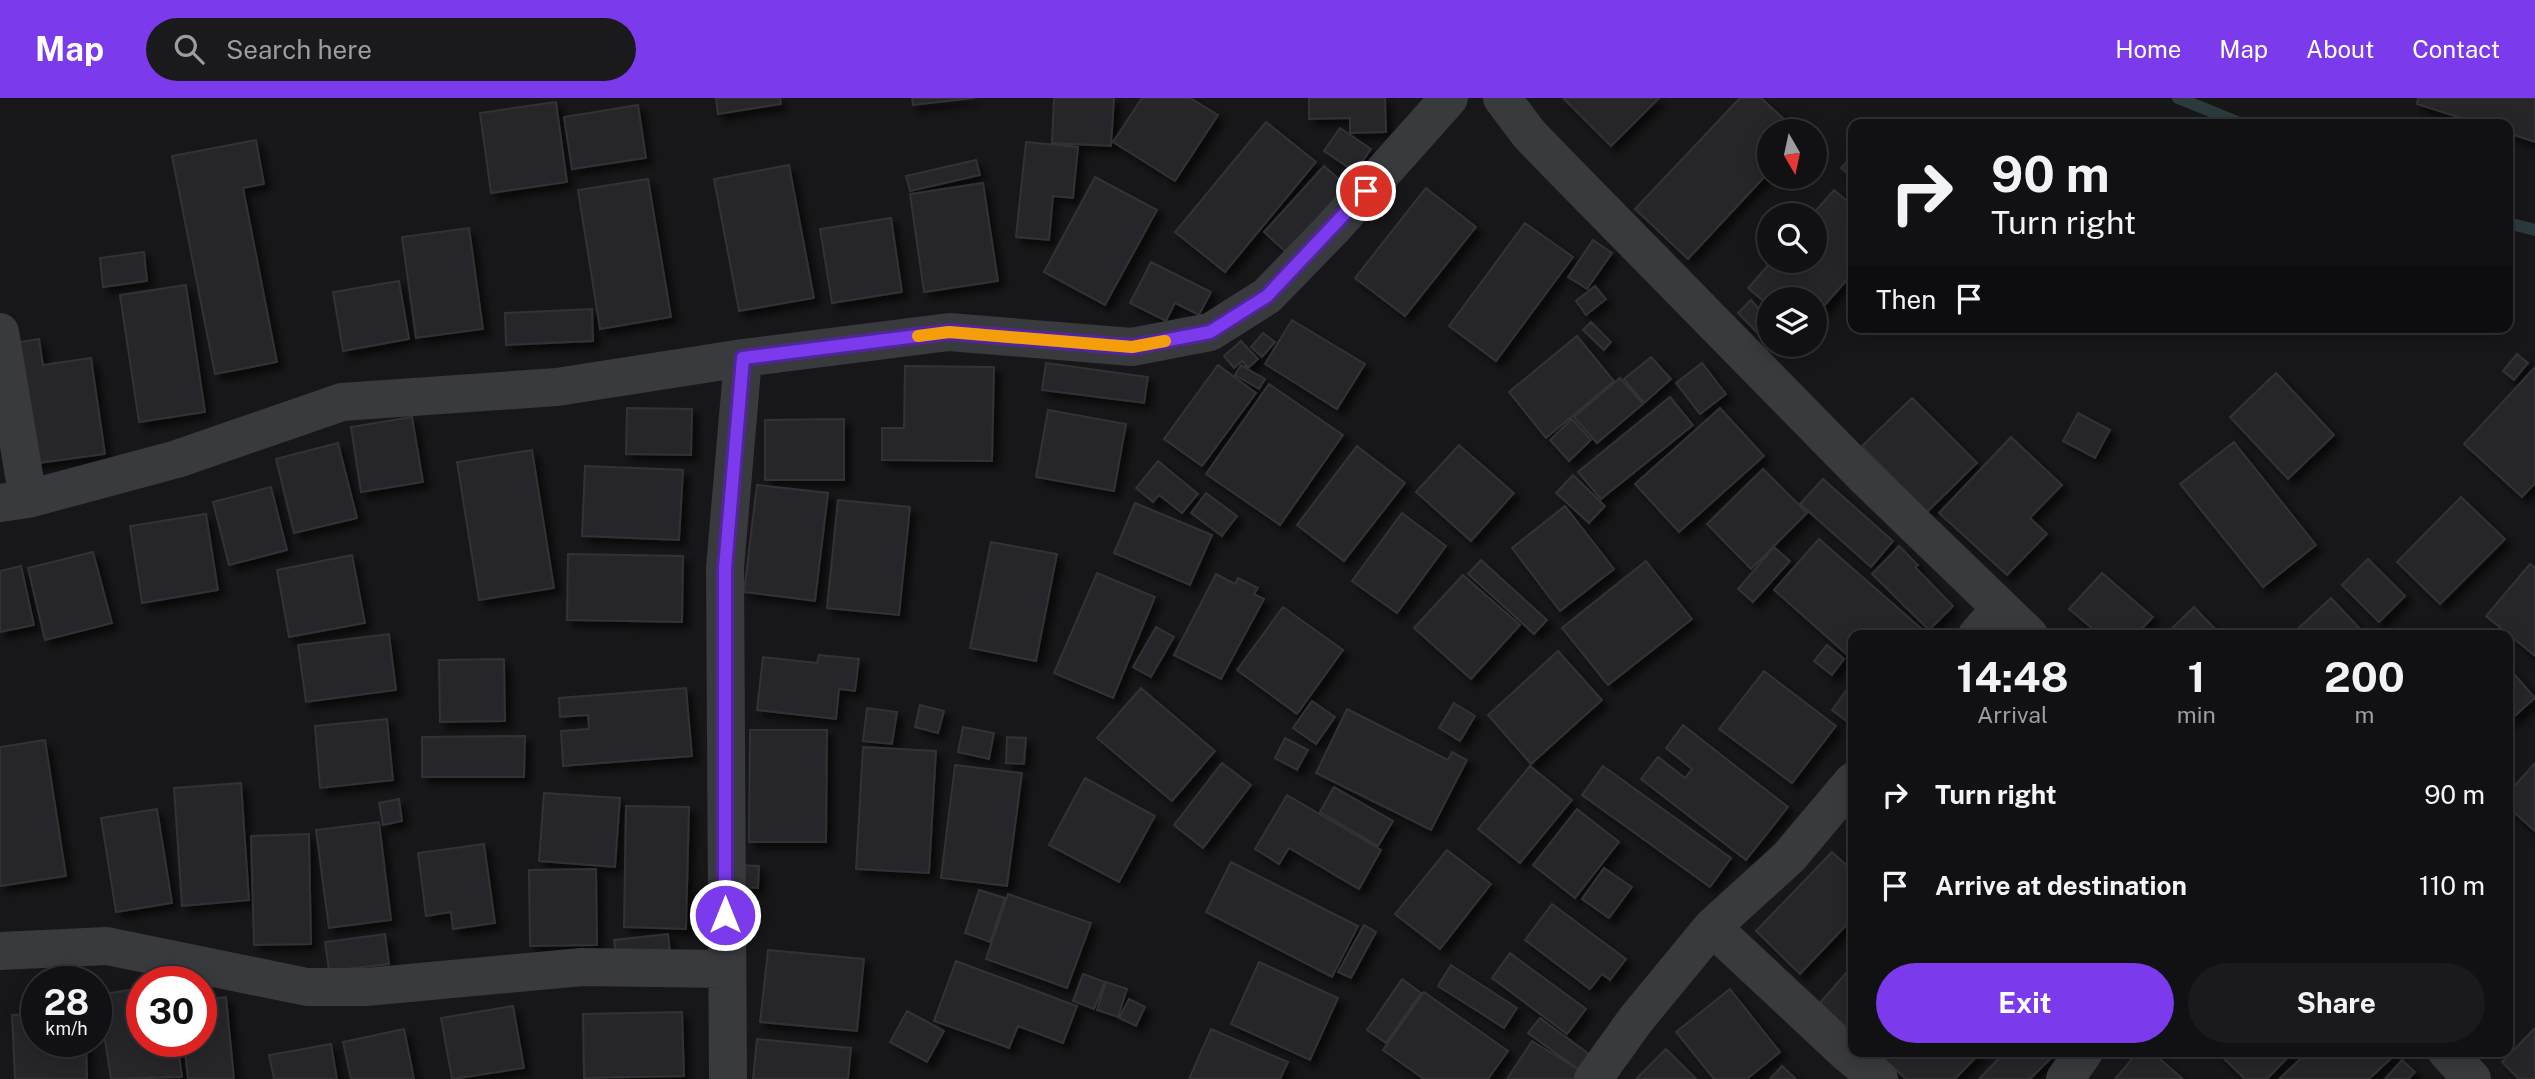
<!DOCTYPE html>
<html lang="en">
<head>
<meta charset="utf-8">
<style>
  :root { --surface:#111113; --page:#1a1a1c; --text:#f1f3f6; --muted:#9c9da0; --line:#303133; --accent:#7c3aed }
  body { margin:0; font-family:"Public Sans",sans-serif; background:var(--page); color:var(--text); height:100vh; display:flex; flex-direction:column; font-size:26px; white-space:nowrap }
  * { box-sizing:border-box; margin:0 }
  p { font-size:23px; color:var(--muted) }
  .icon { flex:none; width:38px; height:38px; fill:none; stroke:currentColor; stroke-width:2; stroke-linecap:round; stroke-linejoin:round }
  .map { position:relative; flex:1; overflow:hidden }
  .details { position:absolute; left:1848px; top:532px; width:665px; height:427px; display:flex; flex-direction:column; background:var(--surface); border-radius:14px; box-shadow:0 4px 18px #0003,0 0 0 2px var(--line) }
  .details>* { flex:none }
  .hud { position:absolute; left:1848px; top:21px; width:665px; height:214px; border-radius:14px; box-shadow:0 4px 18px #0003,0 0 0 2px var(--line); background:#111113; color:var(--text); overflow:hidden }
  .needle { width:46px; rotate:171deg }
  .fabs { position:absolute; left:1757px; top:21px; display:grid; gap:14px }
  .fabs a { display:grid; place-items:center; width:70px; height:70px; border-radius:50%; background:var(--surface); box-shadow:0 4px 18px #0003,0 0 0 2px var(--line); font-size:35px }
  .speed { position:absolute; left:21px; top:868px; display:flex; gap:14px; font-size:35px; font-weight:700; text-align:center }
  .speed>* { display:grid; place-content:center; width:91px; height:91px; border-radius:50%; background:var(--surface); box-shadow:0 4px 18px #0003,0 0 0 2px var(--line); line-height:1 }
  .speed small { font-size:18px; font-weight:400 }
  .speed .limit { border:10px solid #d22; background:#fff; color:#111 }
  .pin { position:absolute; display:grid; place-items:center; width:60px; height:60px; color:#fff; margin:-30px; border:4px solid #fff; border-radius:50%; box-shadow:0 2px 7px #0007 }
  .me { position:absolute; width:77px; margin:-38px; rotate:0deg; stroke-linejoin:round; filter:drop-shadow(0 0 5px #0008) }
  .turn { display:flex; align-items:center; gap:24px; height:147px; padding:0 28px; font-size:32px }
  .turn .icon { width:91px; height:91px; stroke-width:2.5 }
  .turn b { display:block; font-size:49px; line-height:60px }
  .then { display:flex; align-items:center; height:66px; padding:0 28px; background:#0003; gap:14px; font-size:26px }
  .eta { display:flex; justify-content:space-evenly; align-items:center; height:119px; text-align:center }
  .eta b { font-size:42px; font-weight:700; line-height:49px }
  .primary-button { display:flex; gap:14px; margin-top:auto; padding:14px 28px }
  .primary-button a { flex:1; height:80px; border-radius:42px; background:var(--accent); color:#fff; font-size:28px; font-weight:700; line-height:80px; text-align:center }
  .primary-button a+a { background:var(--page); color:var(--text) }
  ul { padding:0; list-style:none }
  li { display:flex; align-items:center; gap:21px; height:91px; padding:0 28px }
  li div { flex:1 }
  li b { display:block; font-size:26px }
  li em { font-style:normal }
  header { display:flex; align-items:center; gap:42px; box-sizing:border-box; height:98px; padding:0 35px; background:var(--accent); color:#fff }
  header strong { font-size:33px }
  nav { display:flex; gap:38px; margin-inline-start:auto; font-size:24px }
  .search { width:490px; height:63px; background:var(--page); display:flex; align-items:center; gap:18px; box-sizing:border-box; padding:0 24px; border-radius:38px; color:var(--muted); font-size:26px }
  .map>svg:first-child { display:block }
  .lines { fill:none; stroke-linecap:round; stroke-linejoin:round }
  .stream { stroke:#2c3a3e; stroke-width:12 }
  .building { fill:#27282a; stroke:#313235; stroke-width:2; filter:url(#shadow) }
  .minor { stroke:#383a3e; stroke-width:38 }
  .route-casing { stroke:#51269a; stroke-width:18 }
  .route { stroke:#7c3aed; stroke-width:12 }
  .slow { stroke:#f59e0b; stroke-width:12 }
</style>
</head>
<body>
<header>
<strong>Map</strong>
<div class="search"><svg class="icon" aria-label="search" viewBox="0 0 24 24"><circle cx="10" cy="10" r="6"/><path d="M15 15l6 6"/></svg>Search here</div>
<nav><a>Home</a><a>Map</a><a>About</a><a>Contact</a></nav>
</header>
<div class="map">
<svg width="2535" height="981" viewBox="0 0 2535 981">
  <defs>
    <filter id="shadow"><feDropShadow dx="6" dy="6" stdDeviation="3.5" flood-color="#0009"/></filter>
  </defs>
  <rect width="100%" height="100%" fill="#171719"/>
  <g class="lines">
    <path class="stream" d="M2178 0 2242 26
      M2508 125 2535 132"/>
  </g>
  <path class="building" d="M716 0H780L781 6 718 16Z
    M912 0H975L913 7Z
    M1054 0H1114L1111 48 1052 45Z
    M1142 0H1190L1218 17 1175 83 1113 44Z
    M1309 0H1385L1386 34 1350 35V20L1309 21Z
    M1565 0H1659L1611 48 1564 1Z
    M1740 0H1761L1797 33H1769V74L1688 161 1635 111Z
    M2418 0H2535V44L2508 35V26H2480L2417 6Z
    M556 4 567 84 491 95 480 15Z
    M638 7 646 60 572 71 564 19Z
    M1266 24 1316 64 1225 174 1175 134Z
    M1340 30 1371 51 1355 74 1324 53Z
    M256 42 264 86 243 90 277 264 215 276 172 58Z
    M1026 44 1078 49 1073 100 1053 98 1049 142 1016 139Z
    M1853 57V81L1841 70Z
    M976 62 980 77 910 93 906 78Z
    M789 67 814 200 739 213 714 81Z
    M1324 68 1347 88 1287 155 1264 134Z
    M1095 79 1157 112 1105 207 1044 174Z
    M648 81 671 219 600 231 578 92Z
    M983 85 998 183 924 194 910 96Z
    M1426 90 1476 129 1405 218 1355 180Z
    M1834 92 1853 108V175L1815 218V201H1769V208L1748 190 1772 163H1815V117H1812Z
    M891 120 902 194 832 205 820 131Z
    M1525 125 1573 159 1496 263 1449 228Z
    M469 130 483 231 416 240 402 139Z
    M1593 142 1612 155 1587 191 1568 179Z
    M144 154 147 183 103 189 100 160Z
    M1151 164 1211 194 1199 217 1175 205 1166 223 1130 205Z
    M399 183 409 241 343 253 333 194Z
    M186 187 205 314 139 324 120 197Z
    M1595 188 1606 201 1586 217 1576 203Z
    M1751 202 1769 222V247H1776L1772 250 1738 215Z
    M592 211 593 243 506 247 505 215Z
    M1292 222 1365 266 1337 311 1265 266Z
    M1591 224 1611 244 1604 252 1583 232Z
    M1263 235 1275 244 1262 259 1251 249Z
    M1577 238 1614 283 1546 340 1509 294Z
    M39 241 43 267 91 260 105 356 31 366 15 245Z
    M1241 243 1258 261 1248 270 1242 263 1234 270 1224 258Z
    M2517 256 2528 265 2514 282 2503 273Z
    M1651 259 1671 281 1644 305 1624 281Z
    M1046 265 1148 279 1144 305 1042 292Z
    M1702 265 1726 296 1700 316 1676 285Z
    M1218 267 1256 295 1202 368 1164 341Z
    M1241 267 1265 281 1259 291 1235 277Z
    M905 268 994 269 992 363 882 362V330H904Z
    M2535 269V385L2522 399 2464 346Z
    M2276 275 2334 337 2288 381 2230 319Z
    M1620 280 1643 306 1597 345 1574 319Z
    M1269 286 1343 337 1280 427 1206 376Z
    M1670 299 1693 327 1601 401 1578 374Z
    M1912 300 1977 365 1927 414 1862 348Z
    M627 310 692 311 691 357 626 356Z
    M1720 310 1764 358 1679 434 1635 386Z
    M1048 312 1126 326 1114 393 1036 379Z
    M2078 315 2110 332 2095 360 2063 343Z
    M412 319 423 384 361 394 351 329Z
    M844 321V382H765V322Z
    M1572 321 1591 342 1569 363 1550 342Z
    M2011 339 2062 387 2030 420 2047 436 2007 477 1939 415Z
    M2234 344 2316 447 2263 489 2180 386Z
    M338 345 357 420 294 435 276 361Z
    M1459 347 1514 395 1471 443 1416 394Z
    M1357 348 1405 385 1344 463 1297 427Z
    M532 352 554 490 479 502 457 364Z
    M1158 363 1198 396 1182 415 1159 397 1153 404 1136 390Z
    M585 368 683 372 679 442 582 438Z
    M1763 371 1807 415 1751 471 1707 426Z
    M1573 377 1605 408 1589 425 1556 395Z
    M1823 381 1893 443 1871 469 1800 406Z
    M757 387 828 395 815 503 744 494Z
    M271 389 287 452 229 467 213 404Z
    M1206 395 1237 418 1222 438 1191 415Z
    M2461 399 2505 441 2440 506 2397 464Z
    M838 402 910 409 899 517 827 510Z
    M1135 405 1212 437 1190 487 1114 455Z
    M1565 408 1614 471 1560 513 1512 450Z
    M1402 415 1446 448 1397 515 1352 483Z
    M206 416 218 492 142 505 130 428Z
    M1819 441 1923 532 1919 537H1853V562L1774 492Z
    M991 444 1057 456 1036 563 970 550Z
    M1899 448 1918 467 1915 469 1953 508 1929 532 1872 476Z
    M1774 449 1790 463 1753 504 1738 491Z
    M93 454 112 525 45 542 28 470Z
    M568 456 683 458 682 524 567 522Z
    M352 457 365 525 289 539 277 472Z
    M2368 461 2405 498 2379 524 2342 487Z
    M1481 462 1547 522 1534 536 1468 476Z
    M1646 463 1692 521 1608 587 1562 530Z
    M2530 466 2535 470V558L2486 518Z
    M21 468 34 527 0 534V473Z
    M1097 475 1155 499 1113 600 1054 575Z
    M2102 475 2153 519 2136 537H2100L2069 511Z
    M1216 476 1235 486 1238 480 1258 490 1254 496 1264 501 1221 581 1174 557Z
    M1463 477 1520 527 1471 581 1414 530Z
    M2331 500 2366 537H2291Z
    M1283 509 1343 552 1297 616 1237 572Z
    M2194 509 2221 537H2165Z
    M1156 529 1174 539 1151 579 1133 569Z
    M389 536 396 592 306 604 298 547Z
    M1827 547 1844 561 1832 577 1814 563Z
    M1558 553 1602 602 1531 666 1488 617Z
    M819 557 859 561 855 593 839 591 836 621 757 612 763 559 817 565Z
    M504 561 505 623 440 624 439 562Z
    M2508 569 2535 600 2508 624Z
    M1764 573 1836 628 1792 685 1719 631Z
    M1853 583V628L1832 612Z
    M686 590 692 658 563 668 561 633 589 631 588 617 560 619 559 600Z
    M1141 590 1215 653 1172 703 1097 640Z
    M1312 603 1335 619 1316 646 1293 630Z
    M1454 605 1475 618 1460 643 1439 630Z
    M920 607 944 613 938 635 915 629Z
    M867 610 897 614 892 646 863 643Z
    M1347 611 1448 662 1452 654 1467 662 1431 732 1316 675Z
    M387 621 393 682 320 690 315 628Z
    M1683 627 1788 709 1746 762 1641 681 1658 659 1685 680 1692 671 1666 650Z
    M963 629 994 635 989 661 958 654Z
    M750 632H827L826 744H749Z
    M525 638 524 679H422V639Z
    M1007 639 1026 640 1024 666 1006 665Z
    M1285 640 1308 652 1297 672 1275 660Z
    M45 642 66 778 0 788V649Z
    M863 649 936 653 929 775 856 771Z
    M1222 665 1251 687 1203 750 1174 727Z
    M2535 665V733L2508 709V695Z
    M955 667 1022 675 1007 788 941 780Z
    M1530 668 1572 702 1520 765 1478 731Z
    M1603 668 1731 760 1710 789 1582 697Z
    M1085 680 1155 718 1119 784 1049 747Z
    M241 685 249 802 182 808 174 690Z
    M1334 689 1393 723 1378 748 1320 714Z
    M544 695 620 700 615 769 539 763Z
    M1287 697 1381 752 1359 791 1289 750 1279 766 1255 751Z
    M399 701 402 723 383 727 379 705Z
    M626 708 689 709 686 831 624 829Z
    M157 711 172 805 116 814 101 720Z
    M1577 711 1619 744 1575 800 1533 767Z
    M379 724 391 822 329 830 316 732Z
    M309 736 311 846 254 847 251 738Z
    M484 746 495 825 453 831 451 814 426 818 418 755Z
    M1447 752 1491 786 1440 851 1395 816Z
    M1832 754 1853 773V820L1800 876 1756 833Z
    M1231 764 1358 828 1332 879 1206 814Z
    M738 767 759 768 758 790 737 789Z
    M1604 770 1632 789 1609 820 1582 801Z
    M596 771 597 847 530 848 529 772Z
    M979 792 1005 800 990 844 965 835Z
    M1008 796 1091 825 1067 890 986 861Z
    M1552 806 1626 861 1610 882 1602 876 1590 891 1525 842Z
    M1364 827 1376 834 1351 880 1338 874Z
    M385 836 389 866 329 873 325 844Z
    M668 836 670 853 616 859 614 842Z
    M768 852 864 861 857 933 760 924Z
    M1510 855 1586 911 1567 936 1492 880Z
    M956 863 1077 908 1063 945 1018 928 1009 950 934 923Z
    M1259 864 1338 900 1310 962 1231 926Z
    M1451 867 1517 910 1504 930 1438 888Z
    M1853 867V936L1819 906Z
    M1083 876 1105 884 1094 911 1073 903Z
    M1402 881 1421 895 1386 945 1367 932Z
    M1106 884 1127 891 1118 919 1097 912Z
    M142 890V943H177L182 979 111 981 98 897Z
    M1730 891 1780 954 1747 981H1714L1676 934Z
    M1424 894 1508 953 1488 981H1424L1383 952Z
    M226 899 234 981H188L184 943H201V902Z
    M1129 901 1145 909 1136 928 1119 920Z
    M513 908 524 970 452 981 441 920Z
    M907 913 944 933 927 964 890 944Z
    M682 914 684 978 584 980 583 916Z
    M37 916V943H86L87 981H15L12 917Z
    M1540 920 1593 959 1582 974 1528 935Z
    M2535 930V981H2519L2502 964Z
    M404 931 414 981H351L343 944Z
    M1211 931 1288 964 1280 981H1189Z
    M757 941 851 950 848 981H753Z
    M1532 943 1581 973 1576 981H1507Z
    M331 946 337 981H274L269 957Z
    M1666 951 1696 981H1636Z
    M1888 954H1981L1955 981H1906L1883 960Z
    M2005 954H2057L2030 981H1979Z
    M2138 954H2152L2183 981H2115Z
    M2217 954H2293L2267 981H2245Z
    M2308 954H2331L2337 960 2344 954H2398L2369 981H2279Z
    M2402 962 2415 974 2408 981H2385Z
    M1782 968 1796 981H1770Z"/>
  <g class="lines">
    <path class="minor" d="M1502 0 1529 36 1557 65 1864 378 2029 537
      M0 234 28 401
      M0 405 28 401 177 361 342 304 557 289 743 260 949 234 1132 249 1210 234 1267 198 1333 130 1449 0
      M1977 537 2000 511
      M1712 829 1848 956 1879 981
      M0 853 107 848 307 889H366L582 869 725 871
      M2447 954 2472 981
      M728 981 725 470 743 260
      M1593 981 1637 920 1712 829 1789 759 1853 683
      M2065 981 2084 954"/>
  </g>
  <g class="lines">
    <defs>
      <path id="route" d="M725 817V470L743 260 949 234 1132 249 1210 234 1267 198 1366 93"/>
    </defs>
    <use href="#route" class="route-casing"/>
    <use href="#route" class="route"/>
    <path class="slow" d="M918 238 949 234 1132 249 1165 243"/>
  </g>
</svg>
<div class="fabs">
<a><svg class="needle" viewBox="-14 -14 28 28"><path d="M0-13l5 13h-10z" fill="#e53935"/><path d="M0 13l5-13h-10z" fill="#9c9da0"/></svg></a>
<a><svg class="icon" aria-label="search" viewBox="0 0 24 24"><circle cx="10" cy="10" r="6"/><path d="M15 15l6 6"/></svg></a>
<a><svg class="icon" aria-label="layers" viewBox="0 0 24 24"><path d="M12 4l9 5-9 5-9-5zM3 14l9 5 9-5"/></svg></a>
</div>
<div class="speed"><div>28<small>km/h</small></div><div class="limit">30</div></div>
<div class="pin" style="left:1366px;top:93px;background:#d93025"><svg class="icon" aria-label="arrive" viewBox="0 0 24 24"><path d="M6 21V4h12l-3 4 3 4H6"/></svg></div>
<svg class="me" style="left:725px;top:817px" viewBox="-20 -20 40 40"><circle r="17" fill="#7c3aed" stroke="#fff" stroke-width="3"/><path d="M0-11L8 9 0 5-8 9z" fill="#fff"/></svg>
<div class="hud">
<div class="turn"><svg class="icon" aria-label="right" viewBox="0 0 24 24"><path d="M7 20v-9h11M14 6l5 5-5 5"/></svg><div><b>90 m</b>Turn right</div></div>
<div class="then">Then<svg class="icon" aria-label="arrive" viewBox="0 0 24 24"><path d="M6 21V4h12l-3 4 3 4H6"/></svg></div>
</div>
<section class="details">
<div class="eta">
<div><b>14:48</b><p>Arrival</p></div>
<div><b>1</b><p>min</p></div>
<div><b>200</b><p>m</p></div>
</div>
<ul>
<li><svg class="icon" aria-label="right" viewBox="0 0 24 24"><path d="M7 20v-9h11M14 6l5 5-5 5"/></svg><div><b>Turn right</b></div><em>90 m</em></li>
<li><svg class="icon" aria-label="arrive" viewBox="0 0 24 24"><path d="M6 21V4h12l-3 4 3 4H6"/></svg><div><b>Arrive at destination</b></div><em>110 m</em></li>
</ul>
<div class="primary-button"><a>Exit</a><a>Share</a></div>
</section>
</div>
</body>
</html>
